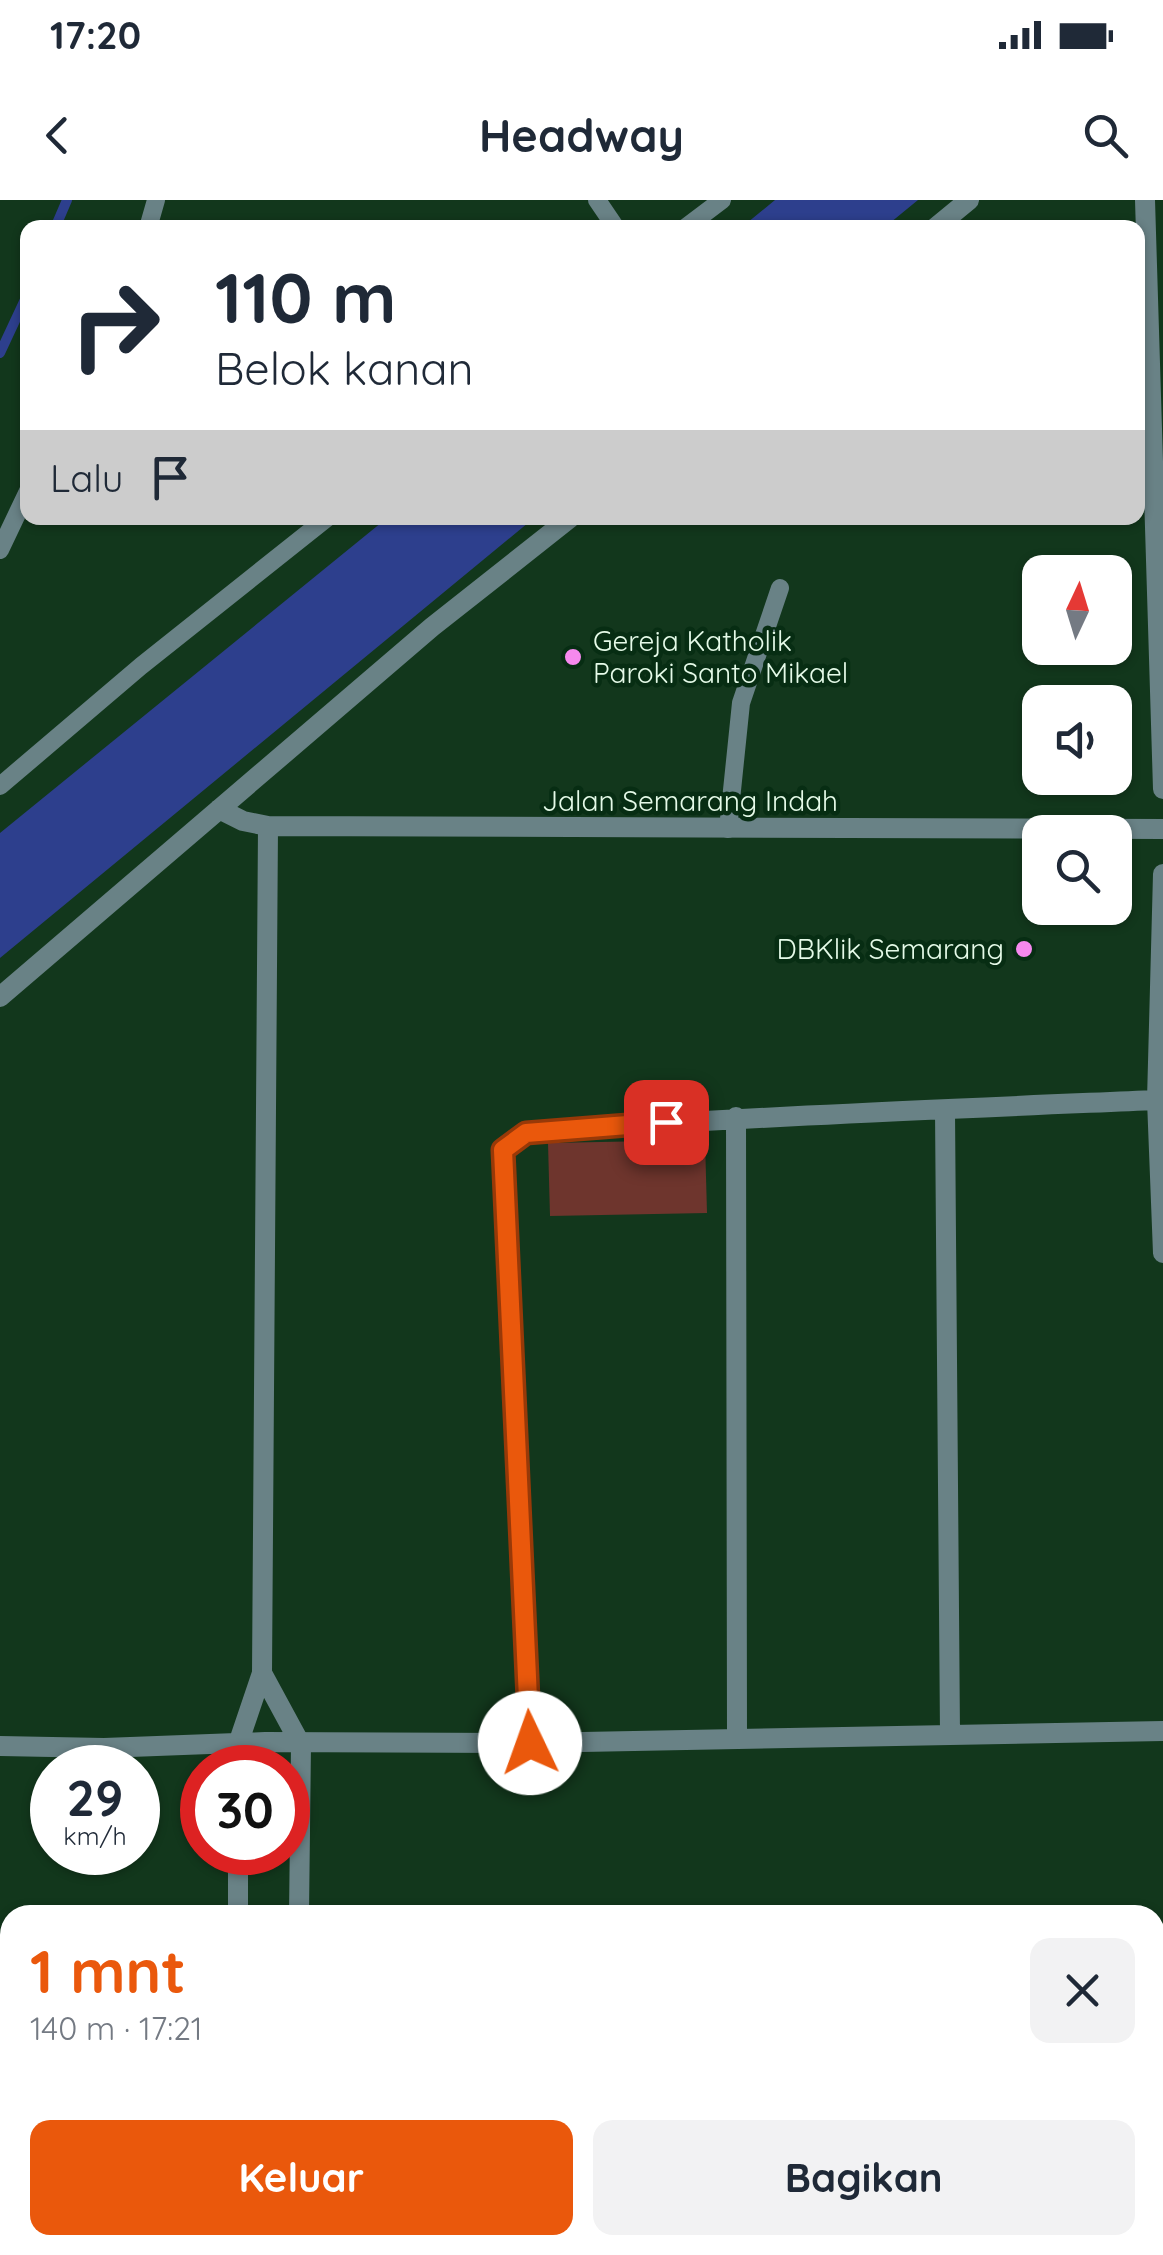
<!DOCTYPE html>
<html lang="id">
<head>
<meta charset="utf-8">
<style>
  :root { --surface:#fff; --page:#f2f2f3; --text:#1f2937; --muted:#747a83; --accent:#ea580c }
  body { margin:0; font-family:Quicksand,sans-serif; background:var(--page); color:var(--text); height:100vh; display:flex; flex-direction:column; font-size:38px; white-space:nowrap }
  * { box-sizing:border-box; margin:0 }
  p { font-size:32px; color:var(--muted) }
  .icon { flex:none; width:55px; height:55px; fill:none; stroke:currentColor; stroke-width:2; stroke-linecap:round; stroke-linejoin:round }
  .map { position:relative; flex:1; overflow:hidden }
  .details { position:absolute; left:0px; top:1705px; width:1165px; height:350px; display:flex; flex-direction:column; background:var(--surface); border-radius:30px 30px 0 0; box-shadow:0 2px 8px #0004 }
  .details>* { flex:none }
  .banner { position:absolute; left:20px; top:20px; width:1125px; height:305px; border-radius:20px; box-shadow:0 2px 8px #0004; background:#fff; color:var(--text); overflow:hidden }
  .needle { width:65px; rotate:4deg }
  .fabs { position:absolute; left:1022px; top:355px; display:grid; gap:20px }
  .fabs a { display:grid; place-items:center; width:110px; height:110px; border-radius:20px; background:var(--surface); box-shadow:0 2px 8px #0004; font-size:50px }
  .speed { position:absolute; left:30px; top:1545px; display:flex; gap:20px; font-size:50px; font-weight:700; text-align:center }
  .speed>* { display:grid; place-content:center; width:130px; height:130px; border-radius:50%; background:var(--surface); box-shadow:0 2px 8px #0004; line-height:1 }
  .speed small { font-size:25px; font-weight:400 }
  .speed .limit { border:15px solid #d22; background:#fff; color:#111 }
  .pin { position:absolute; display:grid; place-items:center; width:85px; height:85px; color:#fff; margin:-42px; border-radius:20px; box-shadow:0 5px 15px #0006 }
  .me { position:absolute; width:110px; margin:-55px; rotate:357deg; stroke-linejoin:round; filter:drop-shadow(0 0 8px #0008) }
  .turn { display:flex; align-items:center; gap:35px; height:210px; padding:0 30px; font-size:45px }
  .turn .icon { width:130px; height:130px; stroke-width:2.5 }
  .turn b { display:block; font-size:70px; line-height:85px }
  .then { display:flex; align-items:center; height:95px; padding:0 30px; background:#0003; gap:20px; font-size:38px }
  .round { display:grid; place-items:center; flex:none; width:105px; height:105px; border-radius:20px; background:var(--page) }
  .head { display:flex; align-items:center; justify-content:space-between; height:170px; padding:0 30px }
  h1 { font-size:60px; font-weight:700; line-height:75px; color:var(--accent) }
  .primary-button { display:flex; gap:20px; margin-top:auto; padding:20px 30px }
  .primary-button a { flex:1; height:115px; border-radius:20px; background:var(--accent); color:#fff; font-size:40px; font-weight:700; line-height:115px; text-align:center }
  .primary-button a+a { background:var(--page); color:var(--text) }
  .status { display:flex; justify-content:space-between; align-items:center; height:70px; padding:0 50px; background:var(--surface); direction:ltr }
  .status svg { height:28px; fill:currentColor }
  header { display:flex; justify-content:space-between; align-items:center; height:130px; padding:0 30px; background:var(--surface); font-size:45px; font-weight:700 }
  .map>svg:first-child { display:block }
  .green { fill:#6e352d }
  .water { fill:#2d3f8d }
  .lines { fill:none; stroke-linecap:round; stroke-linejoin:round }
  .stream { stroke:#2d3f8d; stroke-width:10 }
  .service { stroke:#698286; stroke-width:18 }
  .minor { stroke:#698286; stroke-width:20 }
  .route-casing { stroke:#983908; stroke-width:25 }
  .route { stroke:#ea580c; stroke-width:18 }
  .poi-dot { fill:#f689ee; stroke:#072d13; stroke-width:4 }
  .labels { text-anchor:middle; stroke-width:9; stroke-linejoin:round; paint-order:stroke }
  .poi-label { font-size:28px; fill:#e5fae8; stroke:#072d13; text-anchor:start }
  .street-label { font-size:28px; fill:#e5fae8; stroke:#072d13 }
</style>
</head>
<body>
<div class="status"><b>17:20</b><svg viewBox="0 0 49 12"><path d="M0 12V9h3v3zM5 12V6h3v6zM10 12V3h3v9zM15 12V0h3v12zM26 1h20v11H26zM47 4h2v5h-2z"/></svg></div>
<header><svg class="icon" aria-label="back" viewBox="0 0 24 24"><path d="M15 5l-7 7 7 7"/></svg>Headway<svg class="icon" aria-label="search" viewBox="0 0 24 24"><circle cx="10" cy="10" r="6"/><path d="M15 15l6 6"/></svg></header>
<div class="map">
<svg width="1163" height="2055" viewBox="0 0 1163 2055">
  <rect width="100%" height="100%" fill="#12371c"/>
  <path class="green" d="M705 940 707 1013 550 1016 548 943Z"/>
  <path class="water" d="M775 0H918L885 27H742Z
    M387 318H534L0 758V633Z"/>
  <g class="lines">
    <path class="stream" d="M55 28 67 0
      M0 153 28 93"/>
    <path class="service" d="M597 0 616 28
      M148 28 156 0
      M685 28 722 0
      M0 350 28 291
      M0 586 141 466 327 318
      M728 629 741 503 780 388"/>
    <path class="minor" d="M1145 0 1163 589
      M935 28 969 0
      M219 609 243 621 268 626 1163 629
      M1163 674 1157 900 1163 1053
      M0 797 432 427 570 318
      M945 911 950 1535
      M736 917 737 1538
      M262 1473 301 1545 299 1715
      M530 1543 503 950 526 933C736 917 946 909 1157 900
      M0 1546 104 1548 265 1542 530 1543 1163 1531
      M238 1568V1544L262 1473 268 626
      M238 1715V1652
      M1155 1787H1163
      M0 1820 10 1819
      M1155 2042 1163 2041
      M166 2045V2055
      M352 2045V2055
      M777 2045V2055
      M550 2055V2045
      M803 2055 1050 2045"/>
  </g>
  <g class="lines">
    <defs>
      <path id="route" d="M530 1543 503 950 526 933 666 922"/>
    </defs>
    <use href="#route" class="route-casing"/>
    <use href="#route" class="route"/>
  </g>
  <g class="poi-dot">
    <circle cx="573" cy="457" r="10"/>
    <circle cx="1024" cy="749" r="10"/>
  </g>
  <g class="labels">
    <g class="poi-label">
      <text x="593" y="451">Gereja Katholik<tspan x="593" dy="32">Paroki Santo Mikael</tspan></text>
      <text x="1004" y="759" text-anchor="end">DBKlik Semarang</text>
    </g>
    <g class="street-label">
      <text x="690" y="611">Jalan Semarang Indah</text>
    </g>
  </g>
</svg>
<div class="fabs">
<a><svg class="needle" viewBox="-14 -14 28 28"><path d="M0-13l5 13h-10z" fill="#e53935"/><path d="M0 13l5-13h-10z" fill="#747a83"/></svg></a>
<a><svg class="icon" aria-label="sound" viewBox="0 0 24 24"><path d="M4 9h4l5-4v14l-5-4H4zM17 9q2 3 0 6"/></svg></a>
<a><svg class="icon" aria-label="search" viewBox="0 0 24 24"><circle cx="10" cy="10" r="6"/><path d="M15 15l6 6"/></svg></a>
</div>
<div class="speed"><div>29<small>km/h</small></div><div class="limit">30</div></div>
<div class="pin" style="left:666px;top:922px;background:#d93025"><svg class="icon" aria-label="arrive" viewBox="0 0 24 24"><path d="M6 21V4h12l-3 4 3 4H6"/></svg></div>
<svg class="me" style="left:530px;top:1543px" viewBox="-20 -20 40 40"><circle r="19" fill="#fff"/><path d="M0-13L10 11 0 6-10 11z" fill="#ea580c"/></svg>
<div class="banner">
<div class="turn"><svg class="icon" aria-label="right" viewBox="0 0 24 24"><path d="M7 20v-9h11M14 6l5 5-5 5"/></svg><div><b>110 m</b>Belok kanan</div></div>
<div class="then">Lalu<svg class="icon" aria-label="arrive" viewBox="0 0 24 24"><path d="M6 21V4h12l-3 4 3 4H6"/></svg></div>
</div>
<section class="details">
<div class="head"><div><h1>1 mnt</h1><p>140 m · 17:21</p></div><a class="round"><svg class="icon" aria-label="close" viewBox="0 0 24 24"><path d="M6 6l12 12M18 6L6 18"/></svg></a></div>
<div class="primary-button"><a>Keluar</a><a>Bagikan</a></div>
</section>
</div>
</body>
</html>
